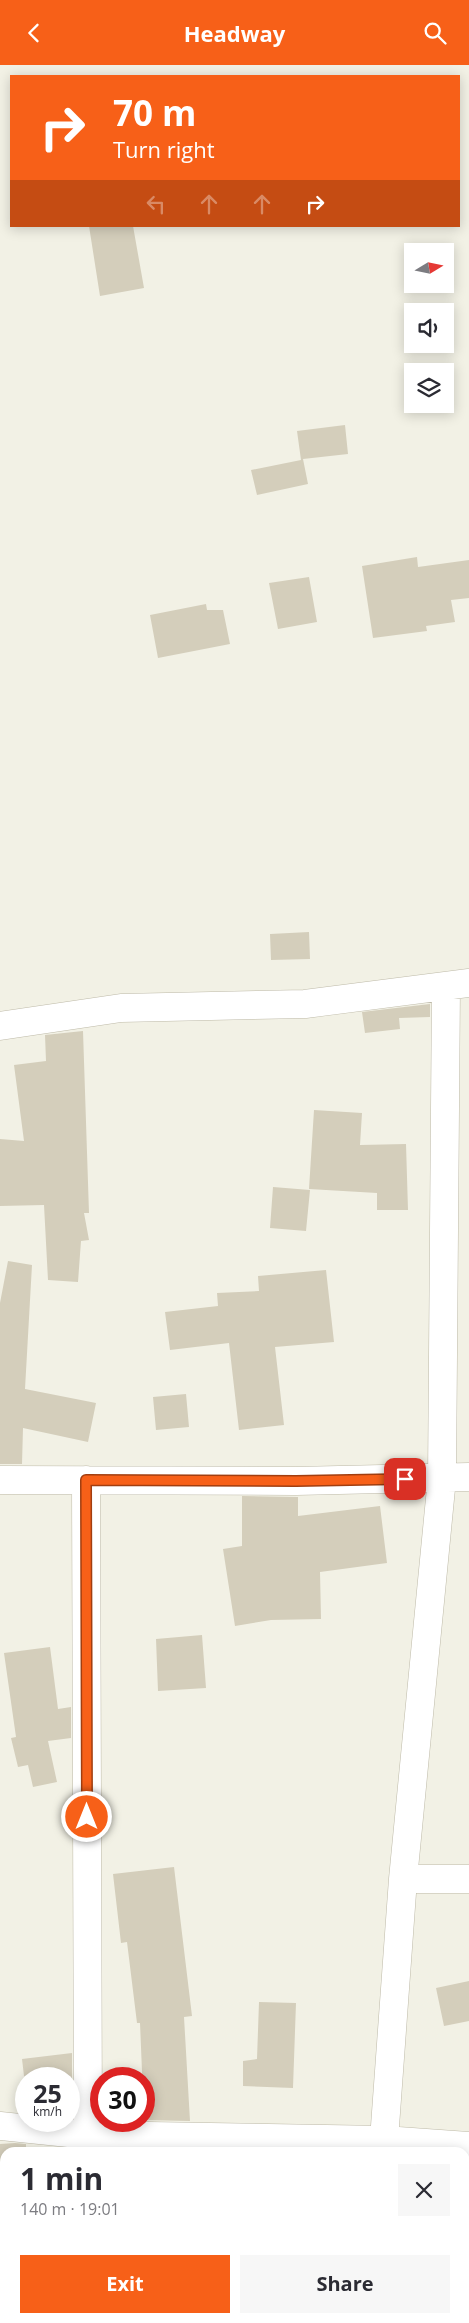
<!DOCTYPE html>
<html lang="en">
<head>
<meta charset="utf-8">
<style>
  :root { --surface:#fff; --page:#f7f7f7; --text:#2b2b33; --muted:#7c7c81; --accent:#f76018 }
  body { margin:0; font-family:"Open Sans",sans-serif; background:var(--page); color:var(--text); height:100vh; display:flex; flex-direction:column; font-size:19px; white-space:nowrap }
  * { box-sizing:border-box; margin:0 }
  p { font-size:16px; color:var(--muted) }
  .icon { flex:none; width:28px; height:28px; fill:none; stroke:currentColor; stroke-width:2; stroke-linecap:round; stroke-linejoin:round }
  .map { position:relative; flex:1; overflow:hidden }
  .details { position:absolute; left:0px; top:2082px; width:470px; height:176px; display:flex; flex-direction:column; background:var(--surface); border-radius:15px 15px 0 0; box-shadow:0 2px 12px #0003 }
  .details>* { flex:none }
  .banner { position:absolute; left:10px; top:10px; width:450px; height:152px; border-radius:0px; box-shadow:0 2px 12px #0003; background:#f76018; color:#fff; overflow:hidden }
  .needle { width:32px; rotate:80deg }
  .buttons { position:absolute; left:404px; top:178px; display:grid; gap:10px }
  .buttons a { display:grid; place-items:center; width:50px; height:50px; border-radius:0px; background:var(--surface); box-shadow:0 2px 12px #0003; font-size:25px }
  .speed { position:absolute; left:15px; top:2002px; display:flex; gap:10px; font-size:25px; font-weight:700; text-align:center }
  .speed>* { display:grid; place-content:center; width:65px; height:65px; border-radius:50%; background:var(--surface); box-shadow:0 2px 12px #0003; line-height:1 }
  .speed small { font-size:12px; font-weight:400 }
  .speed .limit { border:8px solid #d22; background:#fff; color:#111 }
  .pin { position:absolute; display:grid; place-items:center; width:42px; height:42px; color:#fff; margin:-21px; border-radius:10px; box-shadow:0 2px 8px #0006 }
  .me { position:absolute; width:55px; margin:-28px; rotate:0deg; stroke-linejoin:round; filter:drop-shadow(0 0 4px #0008) }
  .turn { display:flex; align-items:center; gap:18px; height:105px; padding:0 20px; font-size:22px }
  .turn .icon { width:65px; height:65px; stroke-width:2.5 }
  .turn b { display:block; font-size:35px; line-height:42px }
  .lanes { display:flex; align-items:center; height:48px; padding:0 20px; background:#0003; justify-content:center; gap:25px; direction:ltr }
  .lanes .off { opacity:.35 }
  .round { display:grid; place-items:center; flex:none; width:52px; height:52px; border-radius:0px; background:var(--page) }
  .head { display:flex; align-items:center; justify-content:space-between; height:85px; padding:0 20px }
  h1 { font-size:30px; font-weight:700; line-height:38px }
  .primary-button { display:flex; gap:10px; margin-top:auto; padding:10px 20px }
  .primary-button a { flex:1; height:58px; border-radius:0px; background:var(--accent); color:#fff; font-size:20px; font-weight:700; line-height:58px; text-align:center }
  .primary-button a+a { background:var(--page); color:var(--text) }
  header { display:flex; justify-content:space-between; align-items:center; height:65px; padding:0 20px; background:var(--accent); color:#fff; font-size:22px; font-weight:700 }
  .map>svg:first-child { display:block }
  .building { fill:#d4cebb }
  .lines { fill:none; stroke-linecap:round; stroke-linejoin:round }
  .minor-casing { stroke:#bebaa8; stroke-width:29 }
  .minor { stroke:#fff; stroke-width:28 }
  .route-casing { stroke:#a13e10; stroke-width:12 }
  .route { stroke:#f76018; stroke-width:9 }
</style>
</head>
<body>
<header><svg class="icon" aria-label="back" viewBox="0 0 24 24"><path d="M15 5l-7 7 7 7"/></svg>Headway<svg class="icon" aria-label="search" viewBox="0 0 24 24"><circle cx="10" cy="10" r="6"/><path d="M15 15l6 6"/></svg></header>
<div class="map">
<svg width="469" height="2258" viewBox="0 0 469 2258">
  <rect width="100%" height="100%" fill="#f2f1e5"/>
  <path class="building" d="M89 161H133L144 223 100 231Z
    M345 360 348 389 303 394 308 419 257 430 251 405 301 395 297 366Z
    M417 492 418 502 469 495V533L451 535 455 557 426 561 427 566 373 573 362 501Z
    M309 512 317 557 278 564 269 518Z
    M206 539 207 545H223L230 579 158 593 150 550Z
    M309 867 310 894 271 895 270 869Z
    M430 939V952L399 953 400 964 365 968 362 947Z
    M83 966 89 1148H84L89 1175 81 1176 78 1217 48 1215 44 1140 0 1141V1074L24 1076 14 1000 46 996 45 970Z
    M314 1045 362 1048 360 1080 406 1079 408 1145H377V1128L309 1124Z
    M273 1122 310 1125 306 1166 270 1163Z
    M8 1196 32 1200 25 1324 96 1338 88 1377 23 1363 22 1399H0V1238Z
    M326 1205 334 1277 275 1282 284 1360 239 1365 229 1278 170 1285 165 1247 218 1241 217 1228 259 1226 258 1211Z
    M186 1329 189 1362 156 1365 153 1332Z
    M242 1431 298 1432V1451L380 1441 387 1498 320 1507 321 1554 271 1555 235 1561 223 1484 242 1481Z
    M202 1570 206 1623 158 1626 156 1574Z
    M50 1582 58 1644 71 1642V1673L48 1676 57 1717 33 1722 28 1700 18 1702 11 1673 16 1672 4 1588Z
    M174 1802 192 1951 184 1952 190 2056 144 2055 140 1958H137L127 1877 121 1878 113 1809Z
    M469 1916V1956L444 1961 436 1923Z
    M259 1937 296 1938 293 2023 243 2021V1996L257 1994Z
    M72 1988V2035H69V2014H26V2028L22 1994Z
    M15 2078 26 2079V2088H5V2125L0 2126V2079Z"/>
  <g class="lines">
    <defs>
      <path id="minor" d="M446 921 442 1413 403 1814 384 2075 469 2081
        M0 961 121 943 305 939 469 918
        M0 1415 296 1416 469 1412
        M86 1415 88 2070
        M403 1814H469
        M0 2061 88 2070 384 2075 382 2088
        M356 2258 357 2254"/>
    </defs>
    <use href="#minor" class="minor-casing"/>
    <use href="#minor" class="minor"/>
  </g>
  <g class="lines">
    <defs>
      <path id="route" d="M87 1752 86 1415 296 1416 405 1414"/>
    </defs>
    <use href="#route" class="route-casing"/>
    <use href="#route" class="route"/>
  </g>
</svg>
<div class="buttons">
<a><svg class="needle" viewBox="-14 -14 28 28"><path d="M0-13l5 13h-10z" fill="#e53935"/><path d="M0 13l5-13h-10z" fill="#7c7c81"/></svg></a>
<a><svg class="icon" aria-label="sound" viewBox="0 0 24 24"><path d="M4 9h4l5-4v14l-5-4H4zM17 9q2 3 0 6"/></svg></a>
<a><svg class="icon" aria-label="layers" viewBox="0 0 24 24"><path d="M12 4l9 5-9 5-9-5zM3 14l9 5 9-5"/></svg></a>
</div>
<div class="speed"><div>25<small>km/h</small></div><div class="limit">30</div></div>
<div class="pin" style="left:405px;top:1414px;background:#d93025"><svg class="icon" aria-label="arrive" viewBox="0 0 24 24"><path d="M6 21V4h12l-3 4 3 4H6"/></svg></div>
<svg class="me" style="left:87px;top:1752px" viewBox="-20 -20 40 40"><circle r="17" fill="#f76018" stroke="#fff" stroke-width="3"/><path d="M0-11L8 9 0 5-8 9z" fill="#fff"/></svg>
<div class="banner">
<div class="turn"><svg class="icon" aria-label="right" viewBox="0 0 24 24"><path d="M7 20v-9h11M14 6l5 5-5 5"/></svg><div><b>70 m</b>Turn right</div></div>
<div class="lanes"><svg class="icon off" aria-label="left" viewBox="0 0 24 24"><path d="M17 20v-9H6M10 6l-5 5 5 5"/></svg><svg class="icon off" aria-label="ahead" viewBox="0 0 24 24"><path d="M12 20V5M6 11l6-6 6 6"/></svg><svg class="icon off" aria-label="ahead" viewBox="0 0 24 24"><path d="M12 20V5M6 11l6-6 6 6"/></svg><svg class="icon" aria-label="right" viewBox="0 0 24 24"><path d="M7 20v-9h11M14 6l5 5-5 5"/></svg></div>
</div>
<section class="details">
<div class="head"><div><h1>1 min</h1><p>140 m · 19:01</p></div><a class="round"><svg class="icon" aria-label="close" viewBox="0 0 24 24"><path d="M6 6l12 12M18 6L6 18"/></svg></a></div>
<div class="primary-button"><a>Exit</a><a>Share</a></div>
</section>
</div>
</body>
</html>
